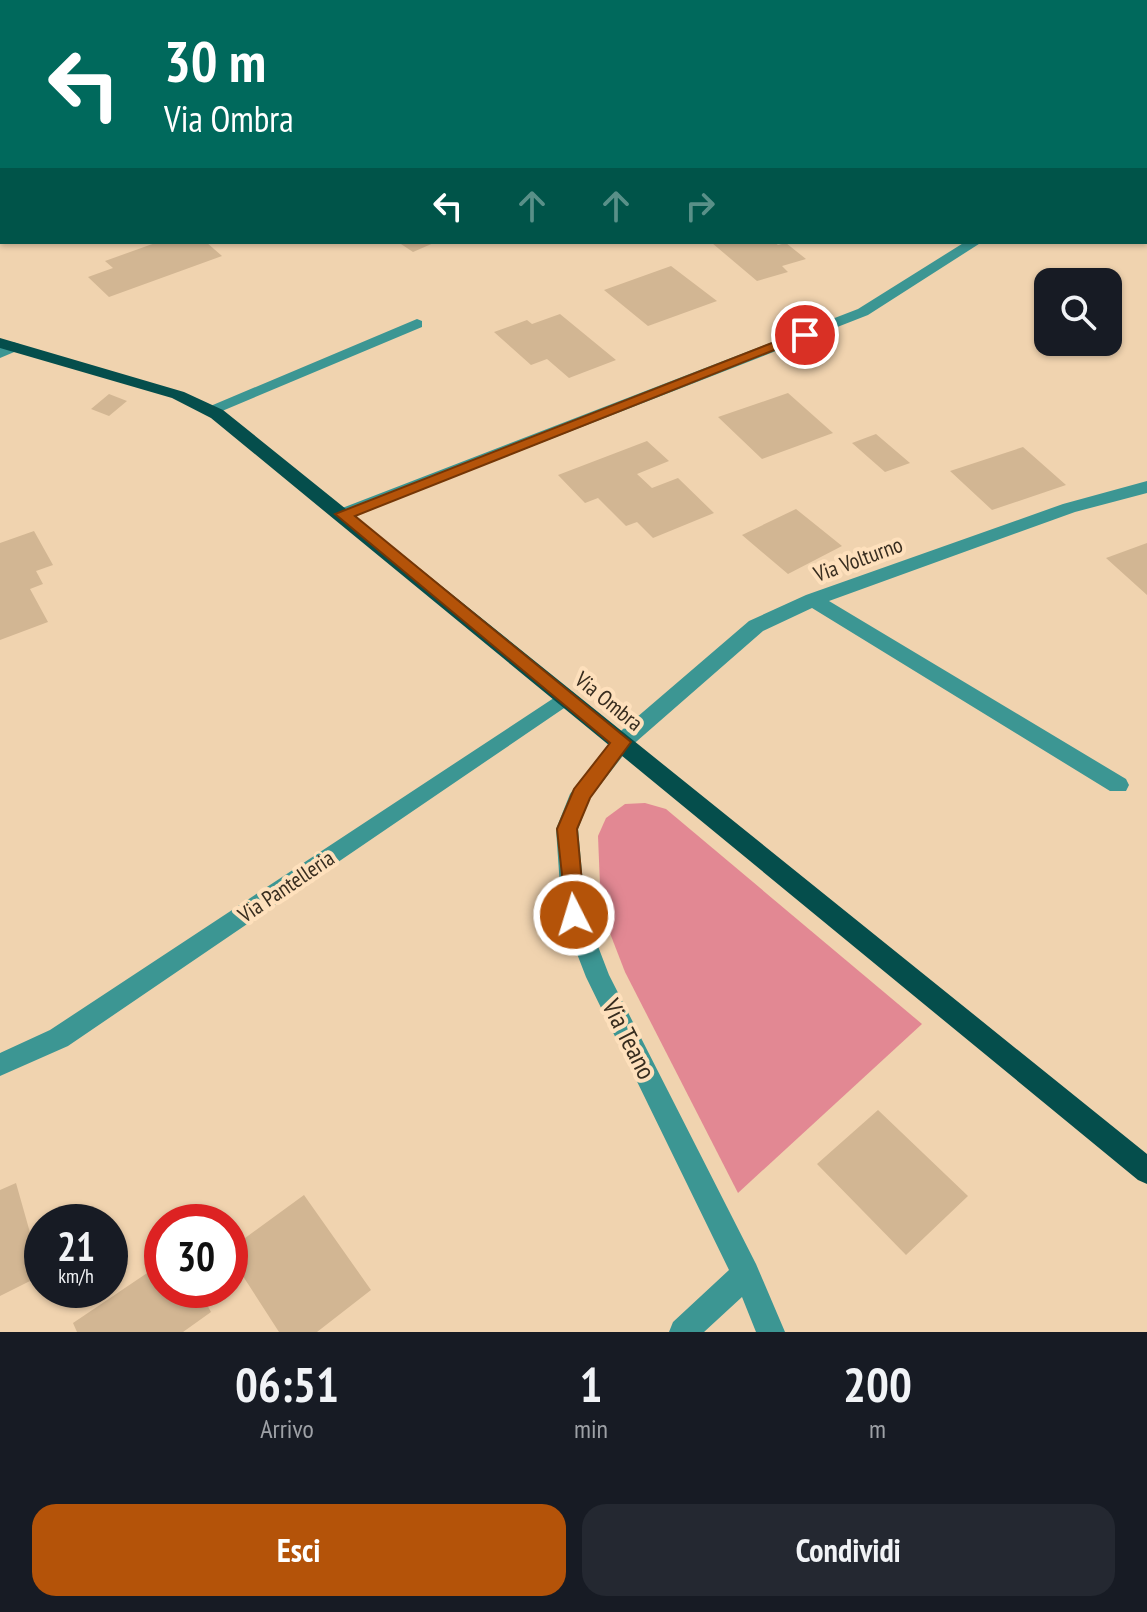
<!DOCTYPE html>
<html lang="it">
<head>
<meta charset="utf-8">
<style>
  :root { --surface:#171b24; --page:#242831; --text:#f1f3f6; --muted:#9ea1a6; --accent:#b45309 }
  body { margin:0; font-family:"PT Sans Narrow",sans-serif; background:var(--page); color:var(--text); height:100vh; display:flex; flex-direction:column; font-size:30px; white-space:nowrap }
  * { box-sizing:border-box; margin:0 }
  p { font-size:26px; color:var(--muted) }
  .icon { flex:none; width:44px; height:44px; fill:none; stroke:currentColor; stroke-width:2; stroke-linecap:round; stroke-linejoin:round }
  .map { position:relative; height:1332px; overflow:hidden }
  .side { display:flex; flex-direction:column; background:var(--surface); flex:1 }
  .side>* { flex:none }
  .hud { position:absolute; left:0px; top:0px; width:1148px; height:244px; box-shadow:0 2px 6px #0004; background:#00695c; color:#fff; overflow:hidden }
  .tools { position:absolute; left:1034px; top:268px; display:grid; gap:16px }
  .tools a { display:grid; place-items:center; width:88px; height:88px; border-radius:16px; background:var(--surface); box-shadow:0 2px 6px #0004; font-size:40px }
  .speed { position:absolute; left:24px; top:1204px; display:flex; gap:16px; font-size:40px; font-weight:700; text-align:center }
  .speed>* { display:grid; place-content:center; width:104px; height:104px; border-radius:50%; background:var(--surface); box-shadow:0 2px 6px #0004; line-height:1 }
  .speed small { font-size:20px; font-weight:400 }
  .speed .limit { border:12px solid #d22; background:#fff; color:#111 }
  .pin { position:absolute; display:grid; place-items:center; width:68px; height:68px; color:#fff; margin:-34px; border:4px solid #fff; border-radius:50%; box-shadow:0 2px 8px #0007 }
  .me { position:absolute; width:88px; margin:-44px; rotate:355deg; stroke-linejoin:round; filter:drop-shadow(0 0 6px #0008) }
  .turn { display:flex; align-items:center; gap:28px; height:168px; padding:0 32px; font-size:36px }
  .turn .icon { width:104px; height:104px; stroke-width:2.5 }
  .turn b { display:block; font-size:56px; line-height:68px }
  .lanes { display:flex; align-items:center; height:76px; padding:0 32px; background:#0003; justify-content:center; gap:40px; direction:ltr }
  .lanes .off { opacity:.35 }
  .eta { display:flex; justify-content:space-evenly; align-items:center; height:136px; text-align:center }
  .eta b { font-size:48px; font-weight:700; line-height:56px }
  .primary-button { display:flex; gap:16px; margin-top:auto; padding:16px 32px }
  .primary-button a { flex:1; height:92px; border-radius:24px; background:var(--accent); color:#fff; font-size:32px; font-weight:700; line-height:92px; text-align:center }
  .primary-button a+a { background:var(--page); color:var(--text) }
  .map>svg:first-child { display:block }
  .green { fill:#e28893 }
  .building { fill:#d2b693 }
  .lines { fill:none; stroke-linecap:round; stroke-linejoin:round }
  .minor { fill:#3c9693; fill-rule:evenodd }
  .major { fill:#054e4c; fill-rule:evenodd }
  .route { fill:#b45309; stroke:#753606; stroke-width:2 }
  .labels { text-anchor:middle; stroke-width:8; stroke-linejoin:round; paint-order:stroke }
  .street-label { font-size:22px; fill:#382d1f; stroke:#fee0bc }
  .near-street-label { font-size:26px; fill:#382d1f; stroke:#fee0bc }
</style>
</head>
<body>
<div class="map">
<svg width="1147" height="1332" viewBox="0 0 1147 1332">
  <rect width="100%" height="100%" fill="#f0d3af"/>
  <path class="green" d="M645 803 666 809 922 1024 738 1193 625 972 601 910 598 836 606 818 625 804Z"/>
  <path class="building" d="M158 242H206L222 256 109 297 88 277 113 268 105 261Z
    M398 242H436L413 252Z
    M774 242 778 245 786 243 806 259 782 266 788 272 757 281 712 243Z
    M671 266 717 301 648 326 604 290Z
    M560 314 616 360 569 378 547 359 531 365 494 332 527 320 532 324Z
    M788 393 833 433 762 459 718 417Z
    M109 394 127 401 109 416 91 409Z
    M876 434 910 463 885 472 852 443Z
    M647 441 669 461 637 474 652 488 678 478 714 513 653 538 637 522 626 526 598 498 585 503 558 475Z
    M1023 447 1066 485 992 510 950 471Z
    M796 509 842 546 788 574 742 535Z
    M34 531 53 565 36 571 43 584 30 589 48 622 0 640V543Z
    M1147 543V595L1106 558Z
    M878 1110 968 1196 906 1255 817 1164Z
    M16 1183 42 1275 0 1296V1190Z
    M304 1195 371 1290 317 1332H279L230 1256V1249Z
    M162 1263V1290H199L211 1312 183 1332H77L73 1323Z"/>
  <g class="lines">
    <path class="minor" d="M305 0H323L303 2Z
      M413 0H426L428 2H415Z
      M722 0H737L739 2H724Z
      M1146 68H1147V76H1146Z
      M1146 163H1147V171H1146Z
      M965 242H982L868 315 349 518 343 520 334 514 337 510 858 309Z
      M417 319 422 321V327L215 414 209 415 201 410Z
      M13 342 19 344V350L0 358V347Z
      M1147 481V493L1075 512 829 601 1126 779 1129 785 1126 791H1110L812 608 763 631 629 748 590 798 578 829 586 915 609 975 756 1264 785 1332H756L742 1297 704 1332H669L673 1322 729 1270 586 977 562 915 556 829 570 794 615 736 749 621 806 595 1063 504Z
      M566 690 573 692 576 697 573 702 68 1046 0 1076V1053L50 1030Z"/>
    <path class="major" d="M0 338 184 392 223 410 1147 1154V1184L1138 1180 211 418 172 398 0 348Z"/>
  </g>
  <path class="route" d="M800 332 812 335 355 516 631 742 590 798 577 829 585 915 582 921H567L557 829 574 789 610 743 335 514Z"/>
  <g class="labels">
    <g class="street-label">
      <text transform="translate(858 559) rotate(-20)" y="8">Via Volturno</text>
      <text transform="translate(609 701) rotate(39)" y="8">Via Ombra</text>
      <text transform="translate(286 886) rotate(-34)" y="8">Via Pantelleria</text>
    </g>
    <g class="near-street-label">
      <text transform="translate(629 1039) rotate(63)" y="9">Via Teano</text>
    </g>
  </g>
</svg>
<div class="tools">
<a><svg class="icon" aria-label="search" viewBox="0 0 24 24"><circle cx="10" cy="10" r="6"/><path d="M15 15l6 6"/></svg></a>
</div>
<div class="speed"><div>21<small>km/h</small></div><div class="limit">30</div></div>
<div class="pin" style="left:805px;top:335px;background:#d93025"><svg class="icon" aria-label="arrive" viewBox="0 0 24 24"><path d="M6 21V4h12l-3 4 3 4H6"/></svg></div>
<svg class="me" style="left:574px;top:915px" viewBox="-20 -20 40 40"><circle r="17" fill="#b45309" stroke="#fff" stroke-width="3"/><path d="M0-11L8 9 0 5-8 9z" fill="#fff"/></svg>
<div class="hud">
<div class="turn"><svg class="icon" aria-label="left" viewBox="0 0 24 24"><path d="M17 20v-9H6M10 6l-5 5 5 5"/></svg><div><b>30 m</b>Via Ombra</div></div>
<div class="lanes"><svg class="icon" aria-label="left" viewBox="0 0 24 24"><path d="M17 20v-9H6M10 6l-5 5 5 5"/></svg><svg class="icon off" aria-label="ahead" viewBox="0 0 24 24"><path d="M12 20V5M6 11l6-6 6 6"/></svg><svg class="icon off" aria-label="ahead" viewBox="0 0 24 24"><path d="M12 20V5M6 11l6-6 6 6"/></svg><svg class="icon off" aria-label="right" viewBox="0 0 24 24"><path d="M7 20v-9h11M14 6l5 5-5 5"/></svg></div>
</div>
</div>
<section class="side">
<div class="eta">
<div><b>06:51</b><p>Arrivo</p></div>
<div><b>1</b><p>min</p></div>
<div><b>200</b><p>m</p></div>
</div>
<div class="primary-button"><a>Esci</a><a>Condividi</a></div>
</section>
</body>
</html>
